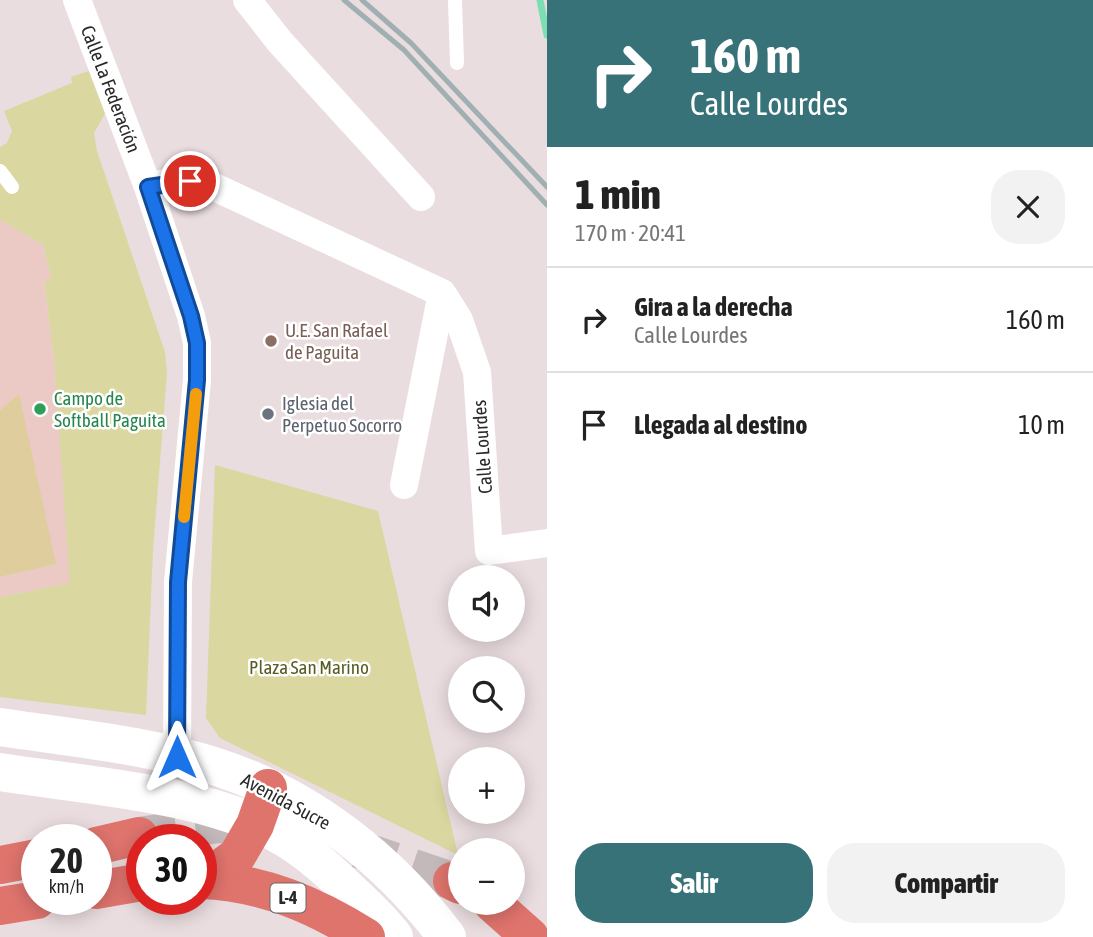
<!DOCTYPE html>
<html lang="es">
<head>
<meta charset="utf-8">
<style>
  :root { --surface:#fff; --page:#f2f2f2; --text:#222; --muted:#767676; --line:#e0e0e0; --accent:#377279 }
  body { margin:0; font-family:"Asap Condensed",sans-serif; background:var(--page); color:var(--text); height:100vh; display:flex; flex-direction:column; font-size:26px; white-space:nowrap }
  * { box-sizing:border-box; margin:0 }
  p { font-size:23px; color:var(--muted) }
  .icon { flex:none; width:38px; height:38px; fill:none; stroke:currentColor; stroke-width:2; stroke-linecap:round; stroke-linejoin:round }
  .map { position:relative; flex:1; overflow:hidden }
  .drawer { display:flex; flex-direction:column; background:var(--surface); width:546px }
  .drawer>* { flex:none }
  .top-card { background:#377279; color:#fff; overflow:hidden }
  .buttons { position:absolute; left:448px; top:565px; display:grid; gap:14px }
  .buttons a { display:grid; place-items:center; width:77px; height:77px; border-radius:50%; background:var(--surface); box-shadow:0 4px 18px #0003; font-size:35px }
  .speed { position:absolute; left:21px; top:824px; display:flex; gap:14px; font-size:35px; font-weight:700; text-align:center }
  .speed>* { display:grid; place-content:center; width:91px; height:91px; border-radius:50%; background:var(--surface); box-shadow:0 4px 18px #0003; line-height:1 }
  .speed small { font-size:18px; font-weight:400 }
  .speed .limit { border:10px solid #d22; background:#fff; color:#111 }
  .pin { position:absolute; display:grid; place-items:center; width:60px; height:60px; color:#fff; margin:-30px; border:4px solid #fff; border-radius:50%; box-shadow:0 2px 7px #0007 }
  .me { position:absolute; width:77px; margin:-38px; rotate:0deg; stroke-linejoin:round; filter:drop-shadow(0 0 5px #0008) }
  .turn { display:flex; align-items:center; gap:24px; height:147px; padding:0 28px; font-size:32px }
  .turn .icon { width:91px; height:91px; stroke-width:2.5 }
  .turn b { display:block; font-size:49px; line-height:60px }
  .round { display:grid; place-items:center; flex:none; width:74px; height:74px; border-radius:28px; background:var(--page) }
  .headline { display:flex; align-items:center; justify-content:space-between; height:119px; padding:0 28px }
  h1 { font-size:42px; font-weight:800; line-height:52px }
  .button { display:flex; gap:14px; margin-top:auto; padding:14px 28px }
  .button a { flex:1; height:80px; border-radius:28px; background:var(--accent); color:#fff; font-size:28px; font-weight:800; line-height:80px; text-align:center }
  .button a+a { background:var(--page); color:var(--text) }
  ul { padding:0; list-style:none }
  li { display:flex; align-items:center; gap:21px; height:105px; padding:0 28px; border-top:2px solid var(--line) }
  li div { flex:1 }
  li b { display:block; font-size:26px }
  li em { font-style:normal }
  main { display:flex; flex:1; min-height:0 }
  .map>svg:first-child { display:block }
  .green { fill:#dad7a0 }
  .sand { fill:#ebc9c4 }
  .pitch { fill:#e0cd9d }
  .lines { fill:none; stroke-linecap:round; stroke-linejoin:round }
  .stream { stroke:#7cdfb4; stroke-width:7 }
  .primary-tunnel { stroke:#c3b9bb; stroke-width:38; stroke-dasharray:38 19; stroke-linecap:butt }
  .lane { stroke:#fff; stroke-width:14 }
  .street { stroke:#fff; stroke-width:28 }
  .secondary { stroke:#fff; stroke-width:38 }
  .primary { stroke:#df746d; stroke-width:38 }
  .rail { stroke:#a0afb1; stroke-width:5 }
  .route-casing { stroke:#114b97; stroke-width:18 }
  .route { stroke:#1a73e8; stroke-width:12 }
  .slow { stroke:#f59e0b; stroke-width:12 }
  .education-dot { fill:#8d6e63; stroke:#fff; stroke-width:2.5 }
  .leisure-dot { fill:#2e9e5b; stroke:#fff; stroke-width:2.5 }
  .worship-dot { fill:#6b7280; stroke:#fff; stroke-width:2.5 }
  .labels { text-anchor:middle; stroke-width:5; stroke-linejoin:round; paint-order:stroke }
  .shield { fill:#fff; stroke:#696969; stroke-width:2 }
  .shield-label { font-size:18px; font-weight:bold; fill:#292929 }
  .street-label { font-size:19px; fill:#292929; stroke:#fff }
  .education-label { font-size:19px; fill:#785e54; stroke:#fff; text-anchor:start }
  .leisure-label { font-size:19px; fill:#27864d; stroke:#fff; text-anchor:start }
  .worship-label { font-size:19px; fill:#5b616d; stroke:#fff; text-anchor:start }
  .park-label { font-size:19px; fill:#585d22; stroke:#fff }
</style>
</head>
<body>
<main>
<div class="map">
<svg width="547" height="937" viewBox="0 0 547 937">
  <rect width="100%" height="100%" fill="#eadddf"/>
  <path class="green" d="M92 70 107 110 94 133 97 151 165 352 167 373 153 550 146 715 0 697V597L69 583 54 360 44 282 51 278 43 245 0 220V147L7 143 12 131 4 111 72 83 71 77Z
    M215 465 378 511 458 855 220 738 206 718Z"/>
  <path class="sand" d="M0 220 43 245 51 278 44 283 54 360 70 583 0 597V577L55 564 18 395 0 410Z"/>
  <path class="pitch" d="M19 394 56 564 0 577V410Z"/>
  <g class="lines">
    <path class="stream" d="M540 0 547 35"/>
    <path class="primary-tunnel" d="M139 836 218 824 255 829
      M358 849 452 881"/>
    <path class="lane" d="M455 0 457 63
      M0 171 12 187"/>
    <path class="street" d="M77 0 148 187 191 316 197 343V380L178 582 177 757
      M247 0 280 42 421 197
      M148 187 175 181 210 185 442 293 459 320 477 372 489 551 547 543
      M404 485 442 293"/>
    <path class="secondary" d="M0 727C73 738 150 745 220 768 311 798 390 861 447 937
      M0 772C88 786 213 793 288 840 312 855 334 875 354 895 368 908 382 921 394 937"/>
    <path class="primary" d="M96 846 139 836
      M0 865 37 858
      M201 880C262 882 315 905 366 937
      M204 880 237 856 255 825 268 788
      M452 881 460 885
      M96 890 142 882
      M492 903 530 937
      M0 906 37 900"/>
    <path class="rail" d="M344 0 404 50 547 205
      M362 0 411 43 547 187"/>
  </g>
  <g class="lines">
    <defs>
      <path id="route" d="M177 757 178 582 197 380V343L191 316 148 187 190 181"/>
    </defs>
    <use href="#route" class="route-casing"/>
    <use href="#route" class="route"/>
    <path class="slow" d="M184 517 196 394"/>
  </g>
  <circle class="education-dot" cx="271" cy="341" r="7"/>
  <circle class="leisure-dot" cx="40" cy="409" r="7"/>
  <circle class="worship-dot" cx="268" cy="414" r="7"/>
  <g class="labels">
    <rect class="shield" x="270.5" y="883.5" width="35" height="29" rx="5"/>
    <g class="shield-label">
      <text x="288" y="904">L-4</text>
    </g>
    <g class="street-label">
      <text transform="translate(111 89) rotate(69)" y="7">Calle La Federación</text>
      <text transform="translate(482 447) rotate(-94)" y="7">Calle Lourdes</text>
      <text transform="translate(286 801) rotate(28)" y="7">Avenida Sucre</text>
    </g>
    <g class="education-label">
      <text x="285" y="337">U.E. San Rafael<tspan x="285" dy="22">de Paguita</tspan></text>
    </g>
    <g class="leisure-label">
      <text x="54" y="405">Campo de<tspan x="54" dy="22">Softball Paguita</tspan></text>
    </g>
    <g class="worship-label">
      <text x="282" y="410">Iglesia del<tspan x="282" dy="22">Perpetuo Socorro</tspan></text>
    </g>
    <g class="park-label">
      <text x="309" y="674">Plaza San Marino</text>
    </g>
  </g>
</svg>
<div class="buttons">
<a><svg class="icon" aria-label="sound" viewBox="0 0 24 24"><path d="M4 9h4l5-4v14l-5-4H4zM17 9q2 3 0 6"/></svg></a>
<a><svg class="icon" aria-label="search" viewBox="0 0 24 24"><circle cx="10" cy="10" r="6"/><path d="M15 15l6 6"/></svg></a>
<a>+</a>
<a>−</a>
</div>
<div class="speed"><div>20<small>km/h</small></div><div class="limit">30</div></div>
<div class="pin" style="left:190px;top:181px;background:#d93025"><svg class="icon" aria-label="arrive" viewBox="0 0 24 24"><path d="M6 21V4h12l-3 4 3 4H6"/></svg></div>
<svg class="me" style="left:177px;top:757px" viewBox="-20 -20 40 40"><path d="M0-17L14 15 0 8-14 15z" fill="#1a73e8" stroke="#fff" stroke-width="4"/></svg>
</div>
<section class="drawer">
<div class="top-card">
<div class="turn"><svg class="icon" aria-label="right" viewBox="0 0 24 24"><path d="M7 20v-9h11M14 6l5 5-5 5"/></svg><div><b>160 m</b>Calle Lourdes</div></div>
</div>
<div class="headline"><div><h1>1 min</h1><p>170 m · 20:41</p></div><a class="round"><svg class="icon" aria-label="close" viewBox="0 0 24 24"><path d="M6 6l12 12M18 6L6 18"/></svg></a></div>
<ul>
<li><svg class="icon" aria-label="right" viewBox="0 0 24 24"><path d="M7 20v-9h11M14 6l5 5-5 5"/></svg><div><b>Gira a la derecha</b><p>Calle Lourdes</p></div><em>160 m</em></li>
<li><svg class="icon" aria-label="arrive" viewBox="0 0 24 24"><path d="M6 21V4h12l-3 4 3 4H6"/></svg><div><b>Llegada al destino</b></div><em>10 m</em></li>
</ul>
<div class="button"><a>Salir</a><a>Compartir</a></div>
</section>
</main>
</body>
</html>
